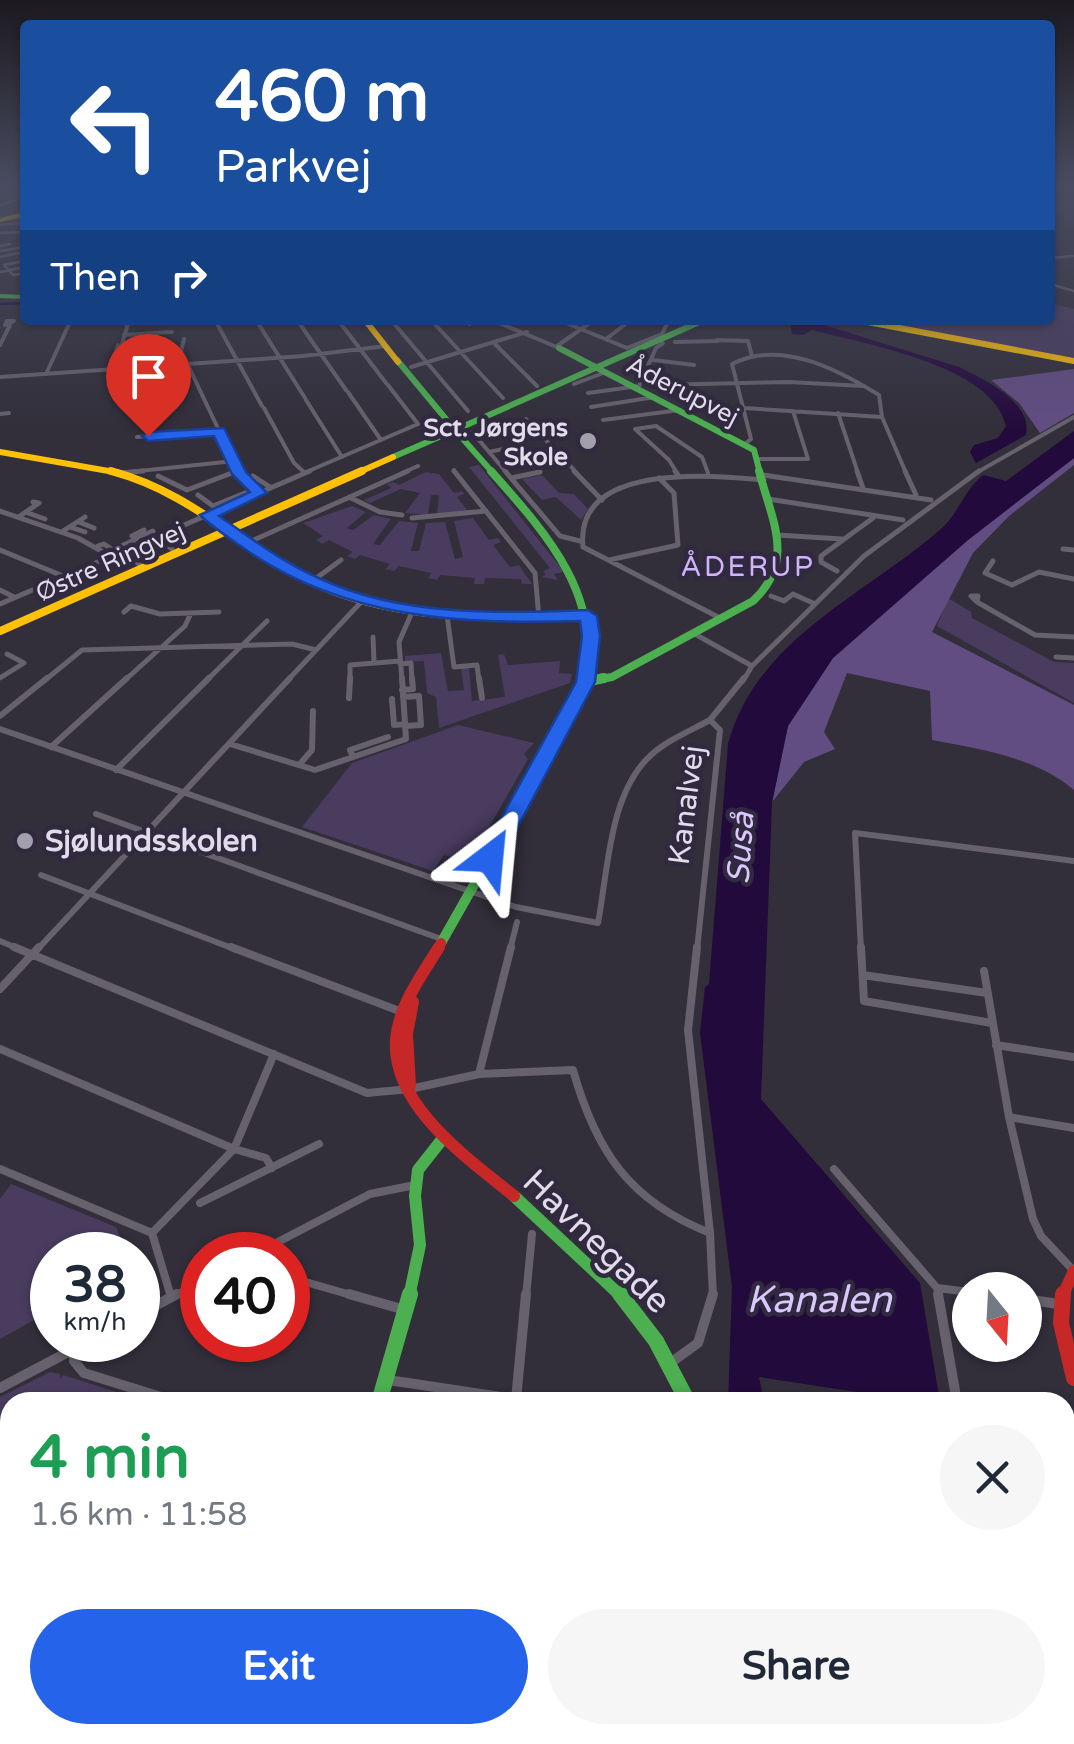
<!DOCTYPE html>
<html lang="en">
<head>
<meta charset="utf-8">
<style>
  :root { --surface:#fff; --page:#f6f6f7; --text:#1f2937; --muted:#747a83; --accent:#2563eb }
  body { margin:0; font-family:"Varela Round",sans-serif; background:var(--page); color:var(--text); height:100vh; display:flex; flex-direction:column; font-size:38px; white-space:nowrap }
  * { box-sizing:border-box; margin:0 }
  p { font-size:32px; color:var(--muted) }
  .icon { flex:none; width:55px; height:55px; fill:none; stroke:currentColor; stroke-width:2; stroke-linecap:round; stroke-linejoin:round }
  .map { position:relative; flex:1; overflow:hidden }
  .drawer { position:absolute; left:0px; top:1392px; width:1075px; height:352px; display:flex; flex-direction:column; background:var(--surface); border-radius:30px 30px 0 0; box-shadow:0 2px 8px #0004 }
  .drawer>* { flex:none }
  .banner { position:absolute; left:20px; top:20px; width:1035px; height:305px; border-radius:10px; box-shadow:0 2px 8px #0004; background:#1a4fa0; color:#fff; overflow:hidden }
  .needle { width:65px; rotate:162deg }
  .fabs { position:absolute; left:952px; top:1272px; display:grid; gap:20px }
  .fabs a { display:grid; place-items:center; width:90px; height:90px; border-radius:50%; background:var(--surface); box-shadow:0 2px 8px #0004; font-size:50px }
  .speed { position:absolute; left:30px; top:1232px; display:flex; gap:20px; font-size:50px; font-weight:700; text-align:center }
  .speed>* { display:grid; place-content:center; width:130px; height:130px; border-radius:50%; background:var(--surface); box-shadow:0 2px 8px #0004; line-height:1 }
  .speed small { font-size:25px; font-weight:400 }
  .speed .limit { border:15px solid #d22; background:#fff; color:#111 }
  .pin { position:absolute; display:grid; place-items:center; width:85px; height:85px; color:#fff; margin:-102px -42px; border-radius:50% 50% 50% 0; rotate:-45deg; box-shadow:0 0 10px #0007 }
  .pin .icon { rotate:45deg }
  .me { position:absolute; width:110px; margin:-55px; rotate:29deg; stroke-linejoin:round; filter:drop-shadow(0 0 8px #0008) }
  .turn { display:flex; align-items:center; gap:35px; height:210px; padding:0 30px; font-size:45px }
  .turn .icon { width:130px; height:130px; stroke-width:2.5 }
  .turn b { display:block; font-size:70px; line-height:85px }
  .then { display:flex; align-items:center; height:95px; padding:0 30px; background:#0003; gap:20px; font-size:38px }
  .round { display:grid; place-items:center; flex:none; width:105px; height:105px; border-radius:52px; background:var(--page) }
  .headline { display:flex; align-items:center; justify-content:space-between; height:170px; padding:0 30px }
  h1 { font-size:60px; font-weight:700; line-height:75px; color:#1e9e55 }
  .primary-button { display:flex; gap:20px; margin-top:auto; padding:20px 30px }
  .primary-button a { flex:1; height:115px; border-radius:60px; background:var(--accent); color:#fff; font-size:40px; font-weight:700; line-height:115px; text-align:center }
  .primary-button a+a { background:var(--page); color:var(--text) }
  .map>svg:first-child { display:block }
  .green { fill:#493c5f }
  .forest { fill:#624d83 }
  .water { fill:#230a3c }
  .lines { fill:none; stroke-linecap:round; stroke-linejoin:round }
  .stream { stroke:#230a3c; stroke-width:2.5 }
  .street-far5 { stroke:#66616c; stroke-width:2.5 }
  .street-far4 { stroke:#66616c; stroke-width:4 }
  .street-far3 { stroke:#66616c; stroke-width:5 }
  .street-far2 { stroke:#66616c; stroke-width:6 }
  .street-far1 { stroke:#66616c; stroke-width:8 }
  .street { stroke:#66616c; stroke-width:10 }
  .fast-far5 { stroke:#4caf50; stroke-width:4 }
  .fast-far4 { stroke:#4caf50; stroke-width:6 }
  .fast-far3 { stroke:#4caf50; stroke-width:8 }
  .fast-far2 { stroke:#4caf50; stroke-width:10 }
  .fast-far1 { stroke:#4caf50; stroke-width:12 }
  .fast { stroke:#4caf50; stroke-width:16 }
  .slow-far3 { stroke:#ffc107; stroke-width:4 }
  .slow-far2 { stroke:#ffc107; stroke-width:6 }
  .slow-far1 { stroke:#ffc107; stroke-width:8 }
  .slow { stroke:#ffc107; stroke-width:16 }
  .jam-far2 { stroke:#c62828; stroke-width:10 }
  .jam-far1 { stroke:#c62828; stroke-width:12 }
  .jam { stroke:#c62828; stroke-width:16 }
  .route { fill:#2563eb; stroke:#184099; stroke-width:2.5 }
  .poi-dot { fill:#a49fac; stroke:#31293f; stroke-width:4 }
  .labels { text-anchor:middle; stroke-width:9; stroke-linejoin:round; paint-order:stroke }
  .far-street-label { font-size:25px; fill:#e1dcea; stroke:#31293f }
  .far-poi-label { font-size:25px; font-weight:bold; fill:#e1dcea; stroke:#31293f; text-anchor:end }
  .far-neighbourhood-label { font-size:28px; letter-spacing:2.5px; fill:#cfb4fa; stroke:#31293f }
  .street-label { font-size:30px; fill:#e1dcea; stroke:#31293f }
  .poi-label { font-size:30px; font-weight:bold; fill:#e1dcea; stroke:#31293f; text-anchor:start }
  .water-label { font-size:32px; font-style:italic; fill:#dac7fd; stroke:#31293f }
  .near-street-label { font-size:35px; fill:#e1dcea; stroke:#31293f }
  .near-water-label { font-size:38px; font-style:italic; fill:#dac7fd; stroke:#31293f }
</style>
</head>
<body>
<div class="map">
<svg width="1074" height="1744" viewBox="0 0 1074 1744">
  <rect width="100%" height="100%" fill="#322e3a"/>
  <path class="green" d="M1050 303 1074 309V358L869 320H1050Z
    M479 465 561 568 563 572 554 574 558 580 541 577 546 575 543 571 550 568 469 467Z
    M426 472 439 474 454 493 462 491 464 494 457 497 468 511 437 515 439 495H431L428 515 405 513 420 493 401 489 370 503 364 500 391 488 387 484 393 482 399 485Z
    M542 475 559 493 574 494 588 509 581 520 556 497 542 500 522 479Z
    M352 506 366 512 347 528 353 530 374 515 391 519 373 544 380 545 399 521 418 523 411 551H419L426 523 445 522 455 559 463 557 454 521 473 518 489 540 498 538 501 542 493 545 510 567 519 565 532 584H522L521 579 485 578 484 584H474L475 578 440 575 437 580 428 578 431 573 399 566 394 571 385 569 390 564 360 555 355 559 347 556 353 552 329 540 322 544 316 540 323 536 303 523Z
    M948 598 971 612 972 618 1054 662 1074 663V703L937 626Z
    M441 653 448 691 464 690 461 668H469L472 701 505 697 498 655 504 654 508 665 560 661 559 673 572 674 570 683 439 728 436 697 427 693 424 661 405 662V656Z
    M458 725 534 743 524 754 528 759 469 862 444 855 433 871 302 827 352 763Z
    M11 1184 116 1227 128 1255H52V1310L0 1339V1199Z
    M50 1372 60 1374V1379L63 1375 129 1396 125 1402H10V1599L0 1616V1397Z"/>
  <path class="forest" d="M1074 369V413L1040 433 1019 403 991 380Z
    M1074 458V465L1009 516 973 553 932 632 1074 705V790C1035 757 980 749 932 740L930 691 847 673 824 732 835 749 804 762 772 802 788 726 833 658 968 540Z"/>
  <path class="water" d="M774 320H808L959 367C983 379 1033 402 1026 435L976 463 970 452 974 445 998 438 1006 426C993 365 864 344 812 330L803 335 792 334 790 324Z
    M1074 431V458L968 540 833 658 788 726 772 803 761 1099 920 1283 940 1402H877L876 1395 759 1377 764 1402H728L732 1287 700 1033 705 987 709 984 728 744C756 639 864 596 941 529 959 513 962 493 983 475L1006 481Z"/>
  <g class="lines">
    <path class="stream" d="M0 304 25 303"/>
    <path class="street-far5" d="M0 205 25 197
      M12 218 25 219
      M0 225 25 223
      M0 233 25 232
      M0 246 10 244
      M0 251 25 247
      M0 257 19 253
      M1050 258 1074 256
      M24 261 4 265 13 275 25 273
      M0 272 25 267
      M1050 284 1074 291"/>
    <path class="street-far4" d="M215 320 262 406
      M256 320 305 398
      M297 320 346 390
      M338 320 386 383
      M391 320 468 411
      M431 320 503 398
      M492 320 559 348
      M559 320 627 348 662 334 669 320
      M7 321H14L5 325Z
      M469 324 482 320
      M124 335 172 332
      M606 339 631 320
      M717 340 748 341 752 356
      M675 342 717 341
      M122 344 129 320
      M495 344 537 386
      M0 345 10 325
      M557 346 594 320
      M114 360 180 355 184 339
      M653 360 694 365
      M188 365 239 473
      M411 367 527 332
      M111 370 118 345
      M46 374 70 322
      M0 377 303 356 386 346
      M574 384 606 372
      M658 385 789 382 863 386
      M348 392 381 440
      M588 393 639 386 656 348 663 343
      M306 400 342 457
      M591 407 655 397
      M264 408 294 463 305 473
      M744 408 882 417
      M838 413 858 473
      M0 414 9 413
      M526 419 577 473
      M603 420 680 410
      M472 432 507 473
      M137 437 219 431
      M745 444 751 439 732 364C780 339 837 369 879 395L882 417 906 473
      M489 452 517 446
      M759 459H808L793 411
      M454 470 456 473
      M120 473 225 462
      M230 473 238 470
      M304 473 418 424 388 385
      M402 473 418 466
      M535 473 540 472
      M677 473 669 460 635 429 656 426 702 457 708 473
      M976 473 1074 417"/>
    <path class="street-far3" d="M237 471 259 492
      M454 471 535 573 539 618
      M505 471 560 536 580 541
      M574 471 602 500
      M675 471 678 475
      M857 471 863 488
      M905 471 916 495
      M120 473 143 471
      M763 475 931 500
      M158 476 187 490 237 471
      M253 476 270 487
      M511 478 540 472
      M198 495 213 506 245 493
      M349 497 380 512 402 515
      M768 499 903 520
      M0 511 78 538 110 556
      M28 513 45 519
      M20 516 39 503 33 502
      M412 518 486 511
      M79 522 94 528
      M70 527 85 532
      M63 531 85 517
      M777 535 842 539
      M135 538 132 536 144 530
      M157 538 172 549
      M247 543 408 471
      M98 546 104 544 113 550 153 531
      M1063 549 1074 550
      M0 550 63 576
      M123 551 139 564
      M609 560 678 545 674 493 659 478
      M993 561 985 573 1012 585 1039 572 1074 579
      M837 571 821 562V556L873 518
      M311 582 341 560
      M0 590 14 597
      M771 596 784 601 793 594 813 603
      M971 596H978L977 602Z
      M977 602 1035 635 1074 637
      M0 604 310 471
      M124 612 131 606 160 614 219 612
      M447 615 454 667 477 665 479 681
      M720 618 583 547C574 462 712 475 764 480
      M693 633 752 666
      M373 637 374 663
      M1056 657 1074 658
      M400 664 411 663 412 681
      M0 678 24 663 7 654
      M44 681 82 650 292 644 316 650
      M124 681 185 626 191 613
      M206 681 267 621
      M287 681 363 600
      M350 681V665L400 661
      M402 681 399 642 413 610
      M743 681 752 666 864 556 979 471"/>
    <path class="street-far2" d="M479 678 482 698
      M402 690 413 689 412 678
      M403 697 419 696 421 725 405 726
      M349 698 350 678
      M392 699 394 725 405 724
      M0 716 47 678
      M0 729 516 907 598 923C608 871 609 794 650 756 667 740 690 731 710 720
      M230 744 315 770 406 739 402 678
      M51 747 127 678
      M353 757 350 750 388 737
      M299 765 312 750 313 711
      M116 770 209 678
      M96 814 444 940
      M41 875 237 950
      M0 941 21 950
      M37 950 290 678
      M510 950 517 922
      M697 950 720 730 710 720 744 678
      M861 950 855 833 1074 861"/>
    <path class="street-far1" d="M14 947 367 1093 410 1089 479 1074 573 1070C596 1151 629 1201 710 1233
      M231 947 402 1012
      M697 947 688 1030 710 1233 713 1297
      M861 947 864 1001 992 1023
      M984 971 1009 1117 1033 1219 1041 1236 1073 1270
      M863 975 987 993
      M0 989 39 947
      M996 1045 1074 1057
      M0 1049 234 1149 266 1158 272 1168
      M479 1074 511 947
      M1009 1117 1074 1128
      M0 1169 152 1233 171 1297
      M834 1169 937 1288
      M200 1203 319 1144
      M152 1233 234 1149 274 1054
      M253 1255 370 1194 415 1185
      M288 1277 358 1297
      M173 1297 202 1281
      M526 1297 532 1234
      M939 1297 937 1288 970 1292"/>
    <path class="street" d="M349 1294 405 1310
      M938 1294 957 1402
      M1025 1299 1058 1304
      M138 1315 177 1294
      M74 1349V1361L84 1373 177 1402
      M673 1361 698 1343 713 1294
      M388 1380 535 1402
      M0 1388 91 1340
      M798 1398 799 1402
      M516 1400 526 1294
      M3 1611 10 1614
      M2 1715 10 1696
      M232 1735 244 1744
      M641 1735 680 1740 694 1735
      M1013 1735 1015 1744"/>
    <path class="fast-far5" d="M0 296 25 297"/>
    <path class="fast-far4" d="M559 348 754 450 760 473
      M397 360 455 430 704 320
      M393 457 455 430 493 473"/>
    <path class="fast-far3" d="M491 471C543 530 605 596 583 681
      M591 681 612 677 753 601C796 561 772 521 759 471"/>
    <path class="fast-far2" d="M585 682 604 678
      M441 943 575 707 584 678"/>
    <path class="fast-far1" d="M514 1196 622 1297
      M409 1297 420 1245 415 1196 418 1170 444 1137"/>
    <path class="fast" d="M620 1294 656 1341 688 1402
      M379 1402 410 1294
      M743 1735 747 1744
      M268 1744 271 1735"/>
    <path class="slow-far3" d="M0 220 25 214"/>
    <path class="slow-far2" d="M365 320 398 362
      M857 320 1074 361
      M0 452 120 473
      M357 473 393 457"/>
    <path class="slow-far1" d="M111 471C186 491 231 538 296 574 383 622 492 619 588 616
      M0 631 362 471"/>
    <path class="slow" d="M860 1735 870 1744
      M828 1744 834 1735"/>
    <path class="jam-far2" d="M437 950 441 943"/>
    <path class="jam-far1" d="M439 947C422 975 399 1005 396 1039 391 1106 469 1159 514 1196
      M410 1086 407 1034 413 1002
      M1062 1297 1074 1271"/>
    <path class="jam" d="M1063 1294 1061 1323 1074 1378"/>
  </g>
  <linearGradient id="sky" x2="0" y2="1"><stop stop-color="#1c1920"/><stop offset="0.43" stop-color="#494c60"/><stop offset="1" stop-color="#494c60" stop-opacity="0"/></linearGradient>
  <rect width="1074" height="431" fill="url(#sky)"/>
  <path class="route" d="M224 428 246 472 267 493 219 516C252 539 285 564 323 580 405 617 500 613 588 610L597 616 600 636 595 682 498 864H482L479 858 576 682 582 636 580 621C461 625 343 619 242 547 228 537 212 527 200 515L250 492 232 474 214 436 148 441 142 436 148 432Z"/>
  <g class="poi-dot">
    <circle cx="588" cy="441" r="10"/>
    <circle cx="25" cy="841" r="10"/>
  </g>
  <g class="labels">
    <g class="far-street-label">
      <text transform="translate(683 390) rotate(27)" y="9">Åderupvej</text>
      <text transform="translate(110 561) rotate(-24)" y="9">Østre Ringvej</text>
    </g>
    <g class="far-poi-label">
      <text x="568" y="436">Sct. Jørgens<tspan x="568" dy="29">Skole</tspan></text>
    </g>
    <g class="far-neighbourhood-label">
      <text x="748" y="576">ÅDERUP</text>
    </g>
    <g class="street-label">
      <text transform="translate(686 805) rotate(-83)" y="10">Kanalvej</text>
    </g>
    <g class="poi-label">
      <text x="45" y="851">Sjølundsskolen</text>
    </g>
    <g class="water-label">
      <text transform="translate(740 848) rotate(-86)" y="11">Suså</text>
    </g>
    <g class="near-street-label">
      <text transform="translate(597 1241) rotate(44)" y="12">Havnegade</text>
    </g>
    <g class="near-water-label">
      <text x="819" y="1312">Kanalen</text>
    </g>
  </g>
</svg>
<div class="fabs">
<a><svg class="needle" viewBox="-14 -14 28 28"><path d="M0-13l5 13h-10z" fill="#e53935"/><path d="M0 13l5-13h-10z" fill="#747a83"/></svg></a>
</div>
<div class="speed"><div>38<small>km/h</small></div><div class="limit">40</div></div>
<div class="pin" style="left:148px;top:436px;background:#d93025"><svg class="icon" aria-label="arrive" viewBox="0 0 24 24"><path d="M6 21V4h12l-3 4 3 4H6"/></svg></div>
<svg class="me" style="left:490px;top:858px" viewBox="-20 -20 40 40"><path d="M0-17L14 15 0 8-14 15z" fill="#2563eb" stroke="#fff" stroke-width="4"/></svg>
<div class="banner">
<div class="turn"><svg class="icon" aria-label="left" viewBox="0 0 24 24"><path d="M17 20v-9H6M10 6l-5 5 5 5"/></svg><div><b>460 m</b>Parkvej</div></div>
<div class="then">Then<svg class="icon" aria-label="right" viewBox="0 0 24 24"><path d="M7 20v-9h11M14 6l5 5-5 5"/></svg></div>
</div>
<section class="drawer">
<div class="headline"><div><h1>4 min</h1><p>1.6 km · 11:58</p></div><a class="round"><svg class="icon" aria-label="close" viewBox="0 0 24 24"><path d="M6 6l12 12M18 6L6 18"/></svg></a></div>
<div class="primary-button"><a>Exit</a><a>Share</a></div>
</section>
</div>
</body>
</html>
